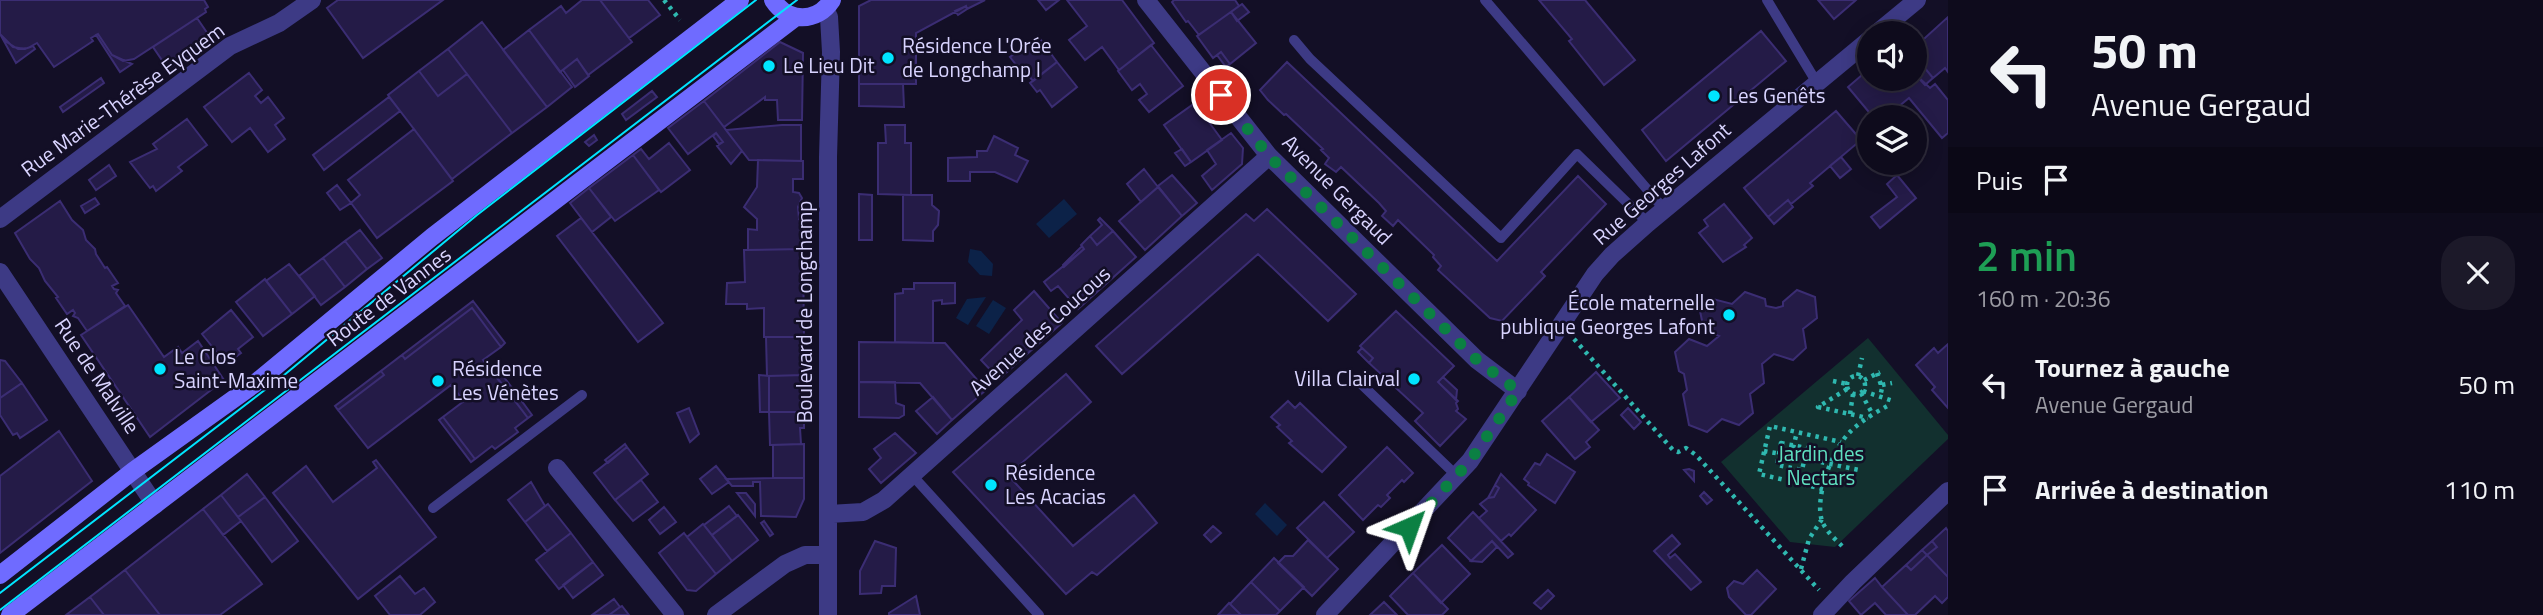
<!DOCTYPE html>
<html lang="fr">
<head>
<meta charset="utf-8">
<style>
  :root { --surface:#0e0b1c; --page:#1c1929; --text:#f1f3f6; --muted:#9b9ba3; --line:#2e2b3b }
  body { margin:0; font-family:"Titillium Web",sans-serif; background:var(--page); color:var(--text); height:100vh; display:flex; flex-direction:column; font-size:26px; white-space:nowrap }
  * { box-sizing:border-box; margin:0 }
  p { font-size:23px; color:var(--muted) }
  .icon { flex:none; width:38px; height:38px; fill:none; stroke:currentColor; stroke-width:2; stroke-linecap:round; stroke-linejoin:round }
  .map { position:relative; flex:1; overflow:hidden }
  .details { display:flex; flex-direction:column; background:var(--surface); width:595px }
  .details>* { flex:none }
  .top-card { background:#0e0b1c; color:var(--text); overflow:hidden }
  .fabs { position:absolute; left:1857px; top:21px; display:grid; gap:14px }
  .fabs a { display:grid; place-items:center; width:70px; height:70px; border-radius:50%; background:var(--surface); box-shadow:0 4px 18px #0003,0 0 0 2px var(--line); font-size:35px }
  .pin { position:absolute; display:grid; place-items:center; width:60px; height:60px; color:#fff; margin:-30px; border:4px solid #fff; border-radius:50%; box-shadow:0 2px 7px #0007 }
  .me { position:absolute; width:77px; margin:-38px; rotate:43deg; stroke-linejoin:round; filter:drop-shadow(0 0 5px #0008) }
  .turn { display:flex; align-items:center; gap:24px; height:147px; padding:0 28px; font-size:32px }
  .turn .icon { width:91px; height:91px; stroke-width:2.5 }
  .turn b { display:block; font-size:49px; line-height:60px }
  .then { display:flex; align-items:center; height:66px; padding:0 28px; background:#0003; gap:14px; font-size:26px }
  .round { display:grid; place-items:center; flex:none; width:74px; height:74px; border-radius:28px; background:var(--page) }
  .headline { display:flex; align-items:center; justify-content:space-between; height:119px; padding:0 28px }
  h1 { font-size:42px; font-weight:600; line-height:52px; color:#1e9e55 }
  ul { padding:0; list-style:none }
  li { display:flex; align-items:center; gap:21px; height:105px; padding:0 28px }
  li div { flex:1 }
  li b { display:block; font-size:26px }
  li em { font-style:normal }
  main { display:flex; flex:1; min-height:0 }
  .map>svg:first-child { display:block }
  .green { fill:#12302f }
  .water { fill:#0c2248 }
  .building { fill:#241b47; stroke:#3b2d73; stroke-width:2 }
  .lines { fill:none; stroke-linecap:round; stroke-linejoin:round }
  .path { stroke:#2fb8b0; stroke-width:4.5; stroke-dasharray:3.5 5; stroke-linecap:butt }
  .lane { stroke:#3d3a85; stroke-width:10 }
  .street { stroke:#3d3a85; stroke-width:18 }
  .secondary { stroke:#6f6bff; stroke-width:18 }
  .tram { stroke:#00e5ff; stroke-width:2 }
  .route { stroke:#0b8043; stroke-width:12; stroke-dasharray:0 21.6 }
  .poi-dot { fill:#00e5ff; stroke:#130f26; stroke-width:2.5 }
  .labels { text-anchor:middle; stroke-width:5; stroke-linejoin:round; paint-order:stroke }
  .poi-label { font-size:21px; fill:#d9d4ff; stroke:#130f26; text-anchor:start }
  .street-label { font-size:21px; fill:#d9d4ff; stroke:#130f26 }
  .park-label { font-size:21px; fill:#5fe0c0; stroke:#130f26 }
</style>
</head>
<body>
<main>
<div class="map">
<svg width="1948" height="615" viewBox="0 0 1948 615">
  <rect width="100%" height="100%" fill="#130f26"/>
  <path class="green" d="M1868 338 1948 435V439L1835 547 1790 542 1721 462Z"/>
  <path class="water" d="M1064 199 1077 214 1049 238 1036 224Z
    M970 249 981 251 993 264 992 276 980 275 968 262Z
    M986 297 968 325 956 318 967 299Z
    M993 300 1006 308 989 334 976 326Z
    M1265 503 1287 525 1277 536 1255 514Z"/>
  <path class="building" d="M0 0H204L208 7 205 9 206 12 134 59 123 61 112 55 98 34 91 38 93 41 54 67 37 43 28 48 18 49 5 41 0 34Z
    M338 0H443L363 58 327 8Z
    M582 0H600L632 42 588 75 577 59 560 72 529 30 561 6 566 13Z
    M600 0H648L660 15 629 38Z
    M871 0H985L967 9 966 6 916 33V84H859V6Z
    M1038 0H1059L1046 10Z
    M1067 0H1122L1154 43 1119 70 1102 47 1085 60 1069 40 1087 26Z
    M1174 0H1235L1239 6 1199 35 1188 21 1186 22 1172 2Z
    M1539 0H1585L1635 60 1604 85 1569 41 1572 39Z
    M1818 0H1856L1834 19Z
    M1242 4 1249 12 1237 21 1231 12Z
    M966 6 967 9 958 15 955 11Z
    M1231 12 1256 43 1230 64 1221 52 1213 58 1197 36Z
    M1948 17V72L1945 68 1933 78 1914 55V48Z
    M197 18 212 40 168 69 153 47Z
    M482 22 547 107 512 133 448 49Z
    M529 30 572 87 547 107 503 50Z
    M1761 31 1786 61 1666 161 1642 130Z
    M0 34 13 47 25 49 33 46 35 49 16 63Z
    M98 34 112 55 132 64 120 72 96 35Z
    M1038 36 1057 62 1033 81 1020 65 1017 66 1010 57Z
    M780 42 803 53 802 120H778L777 100H765V97L724 127 704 101Z
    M1151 45 1183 86 1149 112 1139 100 1147 94 1140 84 1132 90 1118 71Z
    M448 49 467 74 438 96 419 71Z
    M1221 52 1230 64 1226 67 1217 55Z
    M1914 55 1933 78 1925 85 1914 73Z
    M577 59 589 76 575 87 563 70Z
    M1057 62 1077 87 1052 107 1040 90 1037 92 1030 83Z
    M1287 62 1497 261 1578 176 1606 204 1541 272 1545 276 1502 321 1490 318 1438 270 1441 266 1433 257 1434 255 1398 220 1393 226 1382 216 1386 211 1379 203 1341 167 1336 172 1325 164 1329 158 1321 150 1323 149 1286 114 1284 115 1268 100 1260 90Z
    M1869 69V79H1914V73L1930 88 1935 84 1948 100V133L1942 138 1909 98 1886 117H1873L1848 87Z
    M419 71 438 96 467 74 512 133 452 179 388 95Z
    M249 73 262 90 255 96 261 103 268 97 284 118 275 125 285 139 268 152 250 128 232 142 204 107Z
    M101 78 104 83 63 112 60 107Z
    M859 84H903L904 107 859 106Z
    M652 91 657 97 626 120 622 114Z
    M389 97 400 111 324 170 313 155Z
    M704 101 742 151 731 164 717 146 723 142 716 133 688 154 668 128Z
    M1195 103 1222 140 1191 162 1164 125Z
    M1836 111 1861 140 1810 183 1813 186 1791 204 1788 200 1768 217 1744 188Z
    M187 119 207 145 178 167 182 171 156 191 153 186 150 188 130 162 157 149 153 144Z
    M782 125H801V161L749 160 726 130Z
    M885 125H905V143H911V195L878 194V143H886Z
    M414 129 453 181 377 238 351 203 360 195 348 180Z
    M716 133 723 142 719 144 713 136Z
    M1231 133 1243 148 1242 164 1212 190 1202 176 1216 164 1207 150Z
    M594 135 597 140 589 146 585 142Z
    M994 136 1018 148 1015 155 1028 161 1017 182 995 172H970V181H948V158L977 157V151H987Z
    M669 143 690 170 661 192 633 155 641 149 649 159Z
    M1182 149 1191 162 1185 166 1175 153Z
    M633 155 659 190 615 221 589 188Z
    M1841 157 1851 169 1840 178 1830 166Z
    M758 160 803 161V179H793V192L799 193 802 198 798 207 799 219 803 220V249L748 250V229L757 230V219L744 207 757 187Z
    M109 165 116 176 96 190 89 180Z
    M1144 169 1158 187 1141 202 1127 184Z
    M1172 175 1197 203 1182 216 1158 186Z
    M1897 175 1916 198 1880 228 1871 217 1897 197 1887 184Z
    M337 185 351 203 340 210 327 193Z
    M1158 187 1182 216 1145 250 1119 221Z
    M589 188 611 217 592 232 570 203Z
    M859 194 872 195V240H859Z
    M903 195H932V205L939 211 938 225 933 231V241L903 240Z
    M95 198 99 204 85 213 81 206Z
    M1788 200 1793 207 1774 224 1768 217Z
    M60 201 72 220 83 230 86 240 95 249 96 254 105 268 107 267 118 283 112 286 114 289 118 290 116 293 125 306 87 331 78 318 73 316 75 313 73 310 67 314 56 298 58 297 45 281 39 268 30 259 15 233Z
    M1724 204 1752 238 1744 245 1746 247 1723 262 1699 233 1708 226 1704 220Z
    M1267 209 1356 294 1328 321 1258 254 1122 374 1096 346 1246 214 1254 221Z
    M581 218 663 323 638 342 557 236Z
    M1100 218 1113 231 1097 245 1090 236 1102 225 1098 220Z
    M360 230 382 258 367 269 345 241Z
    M1113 231 1136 257 1078 309 1058 286 1051 291 1044 282 1084 249 1081 245 1090 236 1097 245Z
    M345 241 367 269 345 287 323 258Z
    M1082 246 1084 249 1064 267 1063 265Z
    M803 249 804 337H764V308L747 309V304H726L727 283 745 282 744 250Z
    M323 258 345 287 321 305 299 276Z
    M289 264 315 296 292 314 266 281Z
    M265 279 292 314 263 336 236 302Z
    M914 283H955V303L942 304V300L933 301V343L895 342V294L903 293V289H914Z
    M1797 290 1815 297 1817 318 1803 329 1806 348 1793 360 1774 354 1762 364 1764 383 1750 394 1753 413 1739 425 1722 419 1707 432 1689 425 1683 394 1687 390 1684 374 1679 371 1675 352 1689 339 1707 346 1719 336 1704 330 1700 311 1713 299 1732 304 1745 292 1765 299 1766 306 1776 308 1783 306V302Z
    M1034 291 1062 323 999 379 981 360 1022 320 1014 310Z
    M473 301 505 343 501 347 472 308 405 359 402 355Z
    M128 305 164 357 178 347 182 353 198 341 224 380 150 437 81 335Z
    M472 308 501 347 483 360 528 418 515 428 518 432 495 449 492 446 475 459 443 417 464 401 451 385 368 448 338 410 384 375 381 371 402 355 405 359Z
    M231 310 253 337 238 349 241 353 226 364 202 334Z
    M1396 311 1454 366 1438 382 1458 401 1456 403 1458 409 1456 411 1466 419 1440 446 1415 421 1423 413 1369 363 1373 358 1360 346Z
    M766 337H804V375L767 376Z
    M859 342 945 343 986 390 952 420 920 383 859 382Z
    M1948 344V408L1932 390 1935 387 1916 365 1934 348 1938 353Z
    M1362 348 1373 358 1369 363 1358 352Z
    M0 360 5 361 22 383 0 398Z
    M381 371 384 375 338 410 335 406Z
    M1596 372 1620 398 1591 422 1569 397Z
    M501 373 532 415 528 418 496 376Z
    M1066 374 1091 402 1008 475 1073 546 1134 495 1157 523 1097 575 1092 572 1066 594 953 472Z
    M759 375 769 376V412H760Z
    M804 375V412H769V376Z
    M1443 377 1457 390 1456 400 1438 382Z
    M859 382H895L896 403 904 406V415L899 418 859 417Z
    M22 383 47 420 20 438 17 433 13 435 0 415V398Z
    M933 397 952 420 937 434 916 411Z
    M1569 397 1599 430 1586 442 1590 447 1575 459 1542 421Z
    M1288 401 1295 408 1300 403 1346 447 1322 472 1289 443 1292 441 1277 427 1280 425 1271 417Z
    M689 408 699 434 690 442 677 413Z
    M1628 408 1641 422 1634 429 1621 415Z
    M769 412H804V428H800L801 444 770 445Z
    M443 417 475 459 471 462 439 420Z
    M59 431 92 481 0 553V476Z
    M895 433 916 453 881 483 869 469 881 458 874 449Z
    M625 444 627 447 608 463 605 460Z
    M804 444V478H773V445Z
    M627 447 648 474 615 500 594 473Z
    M1387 447 1413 473 1404 482 1402 480 1387 495 1390 498 1381 507 1378 505 1363 520 1339 495Z
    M1547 454 1575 472 1555 503 1528 485 1529 483 1524 479 1535 463 1540 465Z
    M376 460 436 537 358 599 273 493 306 466 333 502 377 468 373 462Z
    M716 466 729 482 712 494 700 479Z
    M1689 469 1694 471V481L1684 470Z
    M247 474 265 497 238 517 221 495Z
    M1501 474 1536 510 1511 536 1509 534 1501 541 1479 518 1487 511 1480 504 1488 498 1494 497 1499 488 1495 485Z
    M773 478H804V499L796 517 761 516 760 482H753V486H732L726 479Z
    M641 480 658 502 633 521 615 500Z
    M531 482 545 506 525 522 508 500Z
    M1495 485 1499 488 1494 497 1488 498Z
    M1704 492 1712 500 1707 504 1700 496Z
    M737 493H746L755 504V516Z
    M221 495 241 521 223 535 203 509Z
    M265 497 298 541 272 562 238 517Z
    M1324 502 1354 532 1327 558 1297 528Z
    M548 504 571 533 547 551 525 522Z
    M729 506 737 516 712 535 704 525Z
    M664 507 676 522 660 534 649 520Z
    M203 509 262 584 220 615H160L125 570Z
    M1473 512 1513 554 1508 558 1492 541 1471 561 1448 538Z
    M738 515 758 540 732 561 712 535Z
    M764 521 773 534 770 536 761 523Z
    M703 524 732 561 716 574 687 537Z
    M1213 526 1221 533 1211 542 1204 535Z
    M1946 528 1948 531V577L1927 555 1937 547 1932 541Z
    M571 533 593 562 559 589 536 560Z
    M684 533 716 574 696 591 687 590 659 553Z
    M1672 535 1680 544 1668 555 1670 558 1675 554 1701 582 1691 590 1654 551Z
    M1308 540 1338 569 1312 596 1278 563 1285 556H1293Z
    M875 541 896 548 895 586H882L881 593 860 594V571Z
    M1492 541 1497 547 1482 562 1471 561Z
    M1932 541 1937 547 1927 555 1922 550Z
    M1442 545 1470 574 1441 603 1413 573Z
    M1922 550 1927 555 1911 570 1906 565Z
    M1927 555 1948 577V597L1942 603 1935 596 1915 615H1908L1882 587 1906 565 1911 570Z
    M1274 558 1304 587 1280 611 1251 582Z
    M593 562 603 575 573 598 563 585Z
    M125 570 136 584 160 615H104L90 597Z
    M1757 570 1776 589 1751 615H1746L1729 597 1727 588 1734 581 1743 584Z
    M1413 573 1448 609 1442 615H1408L1390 596Z
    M400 576 415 594 424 588 435 602 420 615H390L375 596Z
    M1875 578 1882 587 1908 615H1886L1875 603 1861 615 1849 601Z
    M1251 582 1280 611 1276 615H1241L1230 604Z
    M1548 590 1554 596 1541 609 1534 603Z
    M916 596 920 615H889V613Z
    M90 597 104 615H66Z
    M614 599 620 607 609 615H592Z
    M1384 602 1397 615H1370Z
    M1229 603 1241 615H1218Z
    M622 606 629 615H609L620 607Z"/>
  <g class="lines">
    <path class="path" d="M664 0 680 20
      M1574 339 1673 450 1678 452 1686 448 1696 455 1819 590
      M1877 373 1882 388 1880 397
      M1847 385a9 9 0 1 1 18 0a9 9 0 1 1-18 0Z
      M1858 376 1862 358
      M1864 380 1880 372
      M1833 381 1847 384
      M1882 385 1892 383
      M1847 389 1818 407 1868 418
      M1863 391 1893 401
      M1861 393 1873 415
      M1850 414 1853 394
      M1781 443 1807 448 1802 470 1777 465Z
      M1793 448 1797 432
      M1764 451 1781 454
      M1787.5 456a4.5 4.5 0 1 1 9 0a4.5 4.5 0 1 1-9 0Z
      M1796 457 1859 470
      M1823 489 1759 474 1770 426 1841 442
      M1842 546C1835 539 1826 531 1822 521 1814 497 1833 447 1851 431 1862 420 1878 411 1891 404
      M1801 569 1809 539 1822 519"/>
    <path class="lane" d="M1485 0 1664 209
      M1767 0 1817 83
      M1294 40 1310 59 1501 238 1577 154 1648 223
      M1357 380 1457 476
      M912 475 1039 615
      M433 508 582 395"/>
    <path class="street" d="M1146 0 1269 156 1477 360 1518 391
      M825 9 829 17 831 52 828 157V615
      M1877 33 1917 0
      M0 219 230 46 279 23 312 0
      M0 272 155 505
      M557 468 675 615
      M829 514 863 512 884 500 1269 156
      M716 615 785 564 805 555H827
      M1325 615 1470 461 1595 274 1612 255 1648 223 1869 40
      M1822 615 1853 582 1948 491"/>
    <path class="secondary" d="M773 0C788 23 817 23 832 0
      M0 575 133 471 253 385 432 237 740 0
      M10 615 796 17"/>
    <path class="tram" d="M0 593 283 376 477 215 756 0
      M0 610 797 0"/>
  </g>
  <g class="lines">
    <path class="route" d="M1221 95 1269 156 1477 360 1518 391 1470 461 1409 527"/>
  </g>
  <g class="poi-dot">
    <circle cx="888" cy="58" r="7"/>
    <circle cx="769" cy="66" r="7"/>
    <circle cx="1714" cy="96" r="7"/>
    <circle cx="1729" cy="315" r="7"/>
    <circle cx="160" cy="369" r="7"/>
    <circle cx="1414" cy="379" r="7"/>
    <circle cx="438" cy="381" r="7"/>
    <circle cx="991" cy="485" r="7"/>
  </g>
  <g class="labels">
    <g class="poi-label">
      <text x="902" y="53">Résidence L'Orée<tspan x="902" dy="24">de Longchamp I</tspan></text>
      <text x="783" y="73">Le Lieu Dit</text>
      <text x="1728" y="103">Les Genêts</text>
      <text x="1715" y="310" text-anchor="end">École maternelle<tspan x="1715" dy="24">publique Georges Lafont</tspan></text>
      <text x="174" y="364">Le Clos<tspan x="174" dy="24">Saint-Maxime</tspan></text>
      <text x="452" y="376">Résidence<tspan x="452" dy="24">Les Vénètes</tspan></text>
      <text x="1400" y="386" text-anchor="end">Villa Clairval</text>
      <text x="1005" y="480">Résidence<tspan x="1005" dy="24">Les Acacias</tspan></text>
    </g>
    <g class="street-label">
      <text transform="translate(123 100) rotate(-36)" y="7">Rue Marie-Thérèse Eyquem</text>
      <text transform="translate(1662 184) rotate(-41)" y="7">Rue Georges Lafont</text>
      <text transform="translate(1337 190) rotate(45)" y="7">Avenue Gergaud</text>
      <text transform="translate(389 297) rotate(-37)" y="7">Route de Vannes</text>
      <text transform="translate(805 312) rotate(-90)" y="7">Boulevard de Longchamp</text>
      <text transform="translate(1040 331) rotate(-42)" y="7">Avenue des Coucous</text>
      <text transform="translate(97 376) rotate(56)" y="7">Rue de Malville</text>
    </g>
    <g class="park-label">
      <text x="1821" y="461">Jardin des<tspan x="1821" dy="24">Nectars</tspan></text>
    </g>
  </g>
</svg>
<div class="fabs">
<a><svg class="icon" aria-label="sound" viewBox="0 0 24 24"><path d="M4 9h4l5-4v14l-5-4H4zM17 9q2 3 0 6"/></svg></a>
<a><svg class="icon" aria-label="layers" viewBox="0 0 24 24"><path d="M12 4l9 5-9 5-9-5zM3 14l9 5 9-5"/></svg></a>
</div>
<div class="pin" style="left:1221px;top:95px;background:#d93025"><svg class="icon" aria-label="arrive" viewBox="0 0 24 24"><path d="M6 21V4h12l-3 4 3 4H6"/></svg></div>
<svg class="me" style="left:1409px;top:527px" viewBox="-20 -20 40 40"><path d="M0-17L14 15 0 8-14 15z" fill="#0b8043" stroke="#fff" stroke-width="4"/></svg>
</div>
<section class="details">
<div class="top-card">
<div class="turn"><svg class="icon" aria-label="left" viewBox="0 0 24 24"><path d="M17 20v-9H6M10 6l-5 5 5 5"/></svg><div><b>50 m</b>Avenue Gergaud</div></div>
<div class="then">Puis<svg class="icon" aria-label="arrive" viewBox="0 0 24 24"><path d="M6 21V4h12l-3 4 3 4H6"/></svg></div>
</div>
<div class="headline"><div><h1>2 min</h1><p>160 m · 20:36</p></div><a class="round"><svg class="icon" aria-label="close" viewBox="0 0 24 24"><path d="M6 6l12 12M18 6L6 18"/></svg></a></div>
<ul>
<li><svg class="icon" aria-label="left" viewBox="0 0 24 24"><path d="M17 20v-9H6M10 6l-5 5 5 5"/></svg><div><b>Tournez à gauche</b><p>Avenue Gergaud</p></div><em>50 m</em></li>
<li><svg class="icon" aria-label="arrive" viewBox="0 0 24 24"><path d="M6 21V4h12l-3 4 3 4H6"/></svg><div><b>Arrivée à destination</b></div><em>110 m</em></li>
</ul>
</section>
</main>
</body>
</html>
